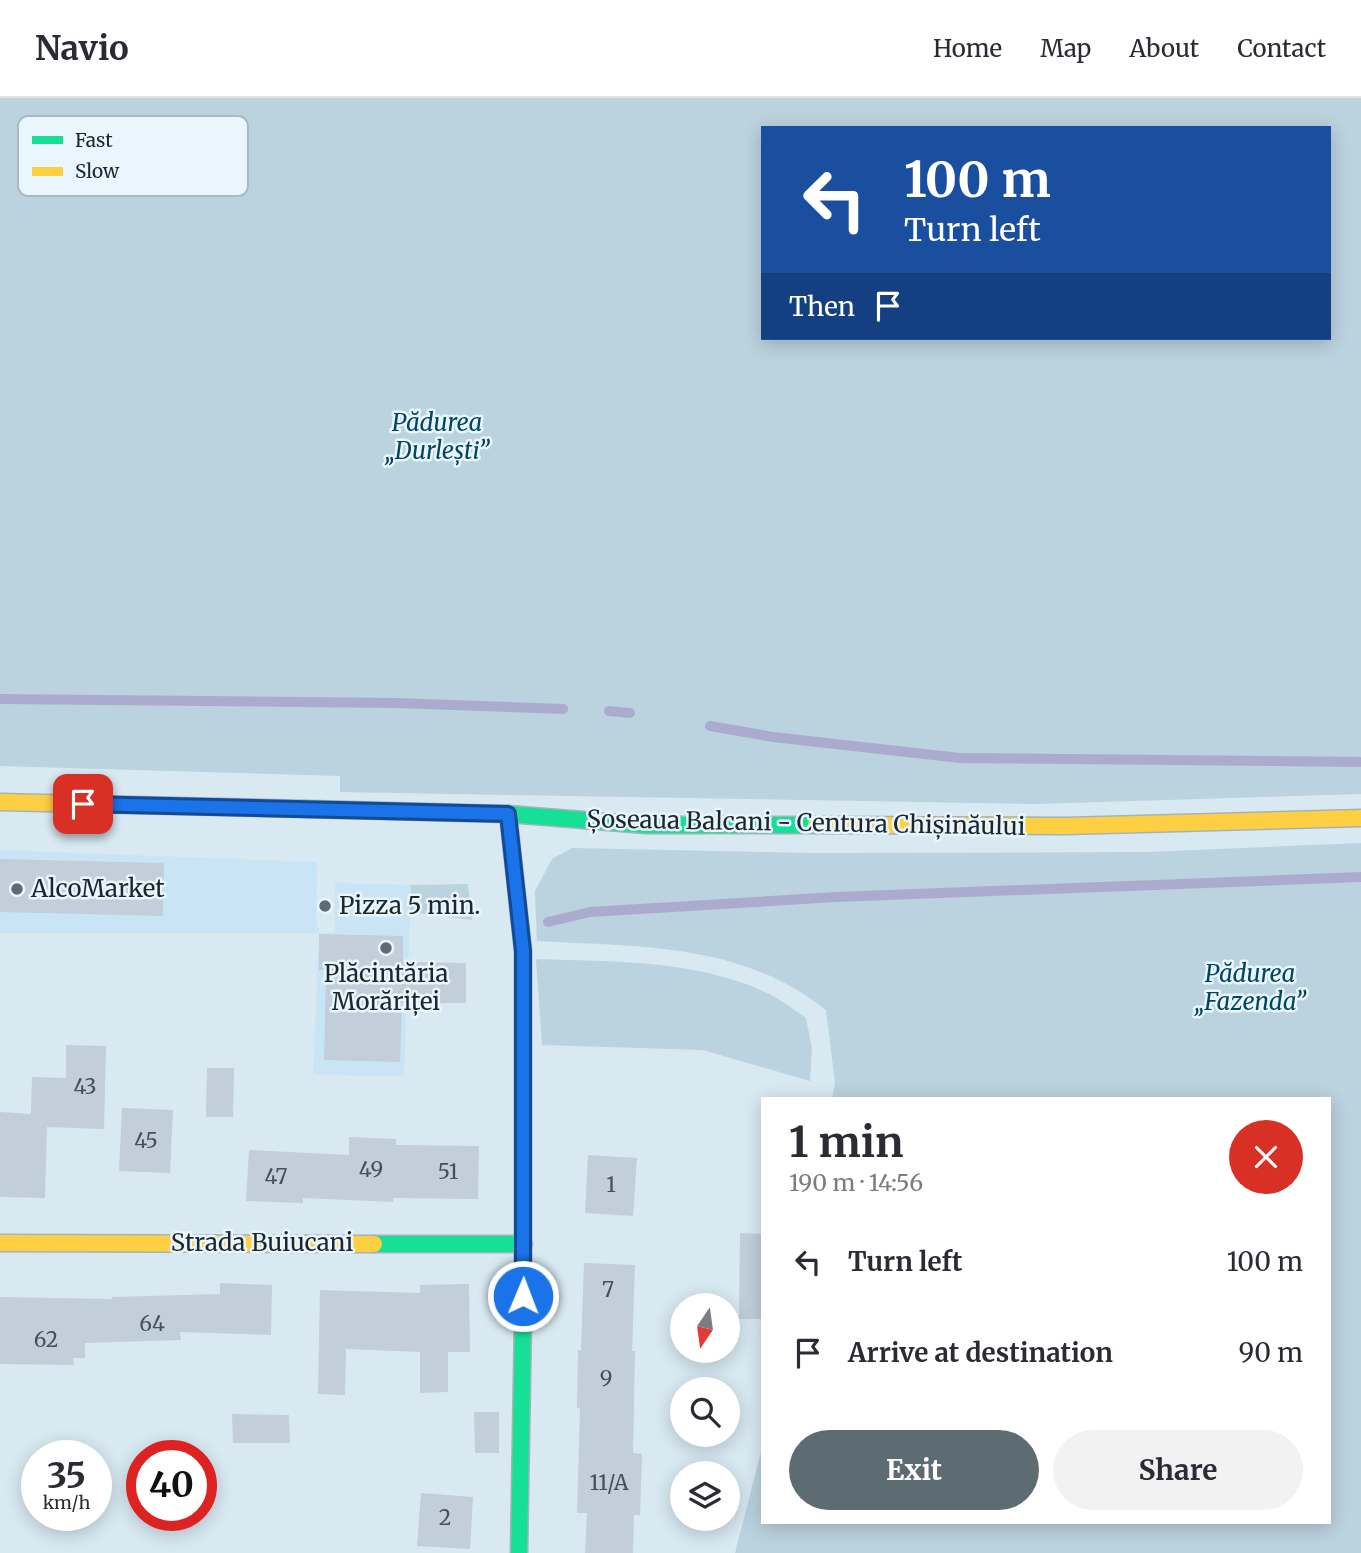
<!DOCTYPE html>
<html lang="en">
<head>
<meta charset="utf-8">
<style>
  :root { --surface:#fff; --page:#f2f2f3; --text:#2b2b33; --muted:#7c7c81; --line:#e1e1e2; --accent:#5d6b72 }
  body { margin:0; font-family:Merriweather,serif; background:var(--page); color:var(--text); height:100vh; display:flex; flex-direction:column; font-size:26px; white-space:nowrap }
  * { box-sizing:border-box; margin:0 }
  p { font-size:23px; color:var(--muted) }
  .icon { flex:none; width:38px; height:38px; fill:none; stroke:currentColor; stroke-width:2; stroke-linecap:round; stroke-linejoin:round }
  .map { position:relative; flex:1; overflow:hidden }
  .panel { position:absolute; left:761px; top:999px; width:570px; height:427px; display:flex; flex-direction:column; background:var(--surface); border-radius:0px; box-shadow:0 4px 18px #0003 }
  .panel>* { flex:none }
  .hud { position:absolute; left:761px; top:28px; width:570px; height:214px; border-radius:0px; box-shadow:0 4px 18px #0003; background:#1a4fa0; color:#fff; overflow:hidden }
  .needle { width:46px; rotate:193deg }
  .controls { position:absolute; left:670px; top:1195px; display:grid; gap:14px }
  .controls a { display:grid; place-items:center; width:70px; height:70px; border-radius:50%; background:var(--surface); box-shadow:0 4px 18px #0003; font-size:35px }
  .speed { position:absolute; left:21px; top:1342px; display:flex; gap:14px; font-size:35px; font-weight:700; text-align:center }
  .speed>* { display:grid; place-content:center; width:91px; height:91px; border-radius:50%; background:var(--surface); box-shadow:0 4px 18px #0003; line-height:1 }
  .speed small { font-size:18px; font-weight:400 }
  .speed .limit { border:10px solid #d22; background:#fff; color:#111 }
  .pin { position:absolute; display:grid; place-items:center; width:60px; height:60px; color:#fff; margin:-30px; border-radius:14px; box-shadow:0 4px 10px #0006 }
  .me { position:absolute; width:77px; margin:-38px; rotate:1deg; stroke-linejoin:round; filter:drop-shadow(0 0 5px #0008) }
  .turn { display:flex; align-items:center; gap:24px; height:147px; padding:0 28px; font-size:32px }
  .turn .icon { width:91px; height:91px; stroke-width:2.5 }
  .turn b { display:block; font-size:49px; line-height:60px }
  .then { display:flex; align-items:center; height:66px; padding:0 28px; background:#0003; gap:14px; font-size:26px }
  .round { display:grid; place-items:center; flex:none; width:74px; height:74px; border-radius:37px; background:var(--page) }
  .overview { display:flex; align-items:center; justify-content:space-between; height:119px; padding:0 28px }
  h1 { font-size:42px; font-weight:700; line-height:52px }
  .action { display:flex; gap:14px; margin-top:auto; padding:14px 28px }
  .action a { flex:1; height:80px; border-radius:42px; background:var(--accent); color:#fff; font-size:28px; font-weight:700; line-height:80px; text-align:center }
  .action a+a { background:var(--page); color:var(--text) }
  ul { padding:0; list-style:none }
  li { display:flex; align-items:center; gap:21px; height:91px; padding:0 28px }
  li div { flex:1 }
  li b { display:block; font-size:26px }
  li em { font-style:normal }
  header { display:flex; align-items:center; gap:42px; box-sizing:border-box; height:98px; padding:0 35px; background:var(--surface); border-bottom:2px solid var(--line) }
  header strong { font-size:33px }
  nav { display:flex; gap:38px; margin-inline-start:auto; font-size:24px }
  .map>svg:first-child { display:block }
  .built { fill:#c9e5f5 }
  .green { fill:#bbd2df; fill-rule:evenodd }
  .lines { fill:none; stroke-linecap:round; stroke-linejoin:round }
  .stream { stroke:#abaccd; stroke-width:10 }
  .building { fill:#c2ceda }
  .fast-casing { stroke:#a5b3b9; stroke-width:19 }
  .slow-casing { stroke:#a5b3b9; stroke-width:19 }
  .fast { stroke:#16e098; stroke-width:16 }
  .slow { stroke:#ffcf43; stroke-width:16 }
  .route-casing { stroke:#114b97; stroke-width:18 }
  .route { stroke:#1a73e8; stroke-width:12 }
  .poi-dot { fill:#5d6b72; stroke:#eaf6fd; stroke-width:2.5 }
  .labels { text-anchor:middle; stroke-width:5; stroke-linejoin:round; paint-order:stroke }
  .number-label { font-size:21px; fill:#455158 }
  .park-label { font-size:24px; font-style:italic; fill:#01455f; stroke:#eaf6fd }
  .street-label { font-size:24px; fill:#1b272d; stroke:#eaf6fd }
  .poi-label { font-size:24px; fill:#1b272d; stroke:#eaf6fd; text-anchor:start }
  .key { fill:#eaf6fd; stroke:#acb8bf; stroke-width:2 }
  .key-label { font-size:19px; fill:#1b272d }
</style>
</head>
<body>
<header>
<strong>Navio</strong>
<nav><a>Home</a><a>Map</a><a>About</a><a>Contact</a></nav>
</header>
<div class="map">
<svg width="1361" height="1455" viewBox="0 0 1361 1455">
  <rect width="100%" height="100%" fill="#d8e9f2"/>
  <path class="built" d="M0 752 317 764 316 825 320 835H335V785L411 787 404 978 313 977 319 835H0Z"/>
  <path class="green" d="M0 0H1361V696L1035 706 340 694V678L0 668ZM763 30H1330V240H763Z
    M1361 745V1455H735L763 1346V1424H1330V1001H832L835 985 826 912C740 844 640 849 537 843L535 793 552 761 572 750 814 755 1148 754Z
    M468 786 472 822 410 814 411 787Z
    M536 861C613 864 693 861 765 894 780 901 793 911 806 920L812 951 810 983 703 952 542 947Z"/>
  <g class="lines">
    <path class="stream" d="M0 601 397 605 563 611
      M609 613 630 615
      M710 628 773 639 960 660 1361 664
      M548 824 590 814 836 799 1361 779"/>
  </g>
  <path class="building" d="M0 761 164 765 163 818 0 814Z
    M319 836 403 838V864L466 865V905H402L400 964 324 962 326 872H319Z
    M66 947 106 948 104 1031 47 1029 45 1100 0 1099V1014L31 1016 32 979 66 980Z
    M207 970H234L233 1019H206Z
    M122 1010 173 1012 170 1075 119 1073Z
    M349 1039 396 1041V1047L479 1048 478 1101 393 1100V1104L303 1100V1105L246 1103 249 1052 349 1057Z
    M588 1057 637 1060 633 1118 585 1115Z
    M740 1135 763 1136V1221H739Z
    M584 1165 635 1167 632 1253H635L633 1355 642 1356 640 1417H634L633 1455H585L587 1415H577L580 1310H577L578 1252H581Z
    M220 1185 272 1187 271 1237 180 1234 181 1242 85 1245V1260H73L74 1267 0 1266V1199L112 1201V1199L220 1196Z
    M469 1186 470 1254H448V1294L420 1295V1254L346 1251 345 1297 318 1296 320 1192 420 1195V1187Z
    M474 1314H499V1355H475Z
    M232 1316 289 1317 290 1345H233Z
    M421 1395 473 1399 470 1451 417 1448Z"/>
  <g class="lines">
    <defs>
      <path id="fast" d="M307 711 508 716 646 727H816
        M374 1146H524
        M519 1455 523 1221"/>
      <path id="slow" d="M0 704 307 711
        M508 716 523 853V1221
        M816 727 1066 728 1361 720
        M0 1145 374 1146"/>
    </defs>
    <use href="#fast" class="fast-casing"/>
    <use href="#slow" class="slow-casing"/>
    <use href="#fast" class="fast"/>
    <use href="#slow" class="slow"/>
  </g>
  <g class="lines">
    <defs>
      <path id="route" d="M83 706 508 716 523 853V1198"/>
    </defs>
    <use href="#route" class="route-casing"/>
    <use href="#route" class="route"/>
  </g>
  <g class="poi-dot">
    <circle cx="17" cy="791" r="7"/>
    <circle cx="325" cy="808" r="7"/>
    <circle cx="386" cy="850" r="7"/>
  </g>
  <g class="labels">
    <g class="number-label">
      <text x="85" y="996">43</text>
      <text x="146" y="1050">45</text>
      <text x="371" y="1079">49</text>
      <text x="448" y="1081">51</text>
      <text x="276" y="1086">47</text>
      <text x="611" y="1094">1</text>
      <text x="608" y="1199">7</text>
      <text x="152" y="1233">64</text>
      <text x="46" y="1249">62</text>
      <text x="606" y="1288">9</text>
      <text x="609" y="1392">11/A</text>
      <text x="445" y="1427">2</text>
    </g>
    <g class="park-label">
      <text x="437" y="333">Pădurea<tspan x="437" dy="28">„Durlești”</tspan></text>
      <text x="1250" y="884">Pădurea<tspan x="1250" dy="28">„Fazenda”</tspan></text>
    </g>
    <g class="street-label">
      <text transform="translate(806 725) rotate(1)" y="8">Șoseaua Balcani - Centura Chișinăului</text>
      <text x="262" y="1153">Strada Buiucani</text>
    </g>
    <g class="poi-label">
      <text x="31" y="799">AlcoMarket</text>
      <text x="339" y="816">Pizza 5 min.</text>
      <text x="386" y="884" text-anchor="middle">Plăcintăria<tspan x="386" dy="28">Morăriței</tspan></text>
    </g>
  </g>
  <rect x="18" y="18" width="230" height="80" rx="10" class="key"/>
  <rect x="32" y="38" width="31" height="8" fill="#16e098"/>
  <rect x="32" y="69" width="31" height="9" fill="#ffcf43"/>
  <g class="key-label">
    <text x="75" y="49">Fast</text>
    <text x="75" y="80">Slow</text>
  </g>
</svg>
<div class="controls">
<a><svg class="needle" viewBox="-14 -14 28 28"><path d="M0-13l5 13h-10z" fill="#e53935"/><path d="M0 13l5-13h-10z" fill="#7c7c81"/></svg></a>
<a><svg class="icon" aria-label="search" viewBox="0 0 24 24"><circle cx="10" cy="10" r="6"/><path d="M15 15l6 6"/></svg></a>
<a><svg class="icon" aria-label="layers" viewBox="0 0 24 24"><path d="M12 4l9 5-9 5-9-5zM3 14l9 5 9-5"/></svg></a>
</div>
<div class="speed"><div>35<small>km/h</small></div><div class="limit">40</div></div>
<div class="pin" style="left:83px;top:706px;background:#d93025"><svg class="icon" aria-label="arrive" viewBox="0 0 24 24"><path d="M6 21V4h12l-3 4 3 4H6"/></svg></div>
<svg class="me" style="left:523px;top:1198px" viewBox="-20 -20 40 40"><circle r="17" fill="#1a73e8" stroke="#fff" stroke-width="3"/><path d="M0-11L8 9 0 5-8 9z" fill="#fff"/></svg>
<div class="hud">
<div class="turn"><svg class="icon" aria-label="left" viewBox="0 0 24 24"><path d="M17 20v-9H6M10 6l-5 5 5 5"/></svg><div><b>100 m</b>Turn left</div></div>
<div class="then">Then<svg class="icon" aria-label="arrive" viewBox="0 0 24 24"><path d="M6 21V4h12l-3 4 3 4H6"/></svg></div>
</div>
<section class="panel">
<div class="overview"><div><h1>1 min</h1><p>190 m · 14:56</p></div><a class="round" style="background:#d93025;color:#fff"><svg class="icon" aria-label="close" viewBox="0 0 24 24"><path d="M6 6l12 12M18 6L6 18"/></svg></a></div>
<ul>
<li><svg class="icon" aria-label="left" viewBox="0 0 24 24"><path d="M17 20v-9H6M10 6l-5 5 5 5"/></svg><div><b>Turn left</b></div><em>100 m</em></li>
<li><svg class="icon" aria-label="arrive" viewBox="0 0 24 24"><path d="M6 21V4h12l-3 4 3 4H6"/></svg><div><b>Arrive at destination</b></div><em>90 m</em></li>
</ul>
<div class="action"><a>Exit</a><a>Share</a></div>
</section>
</div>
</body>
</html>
